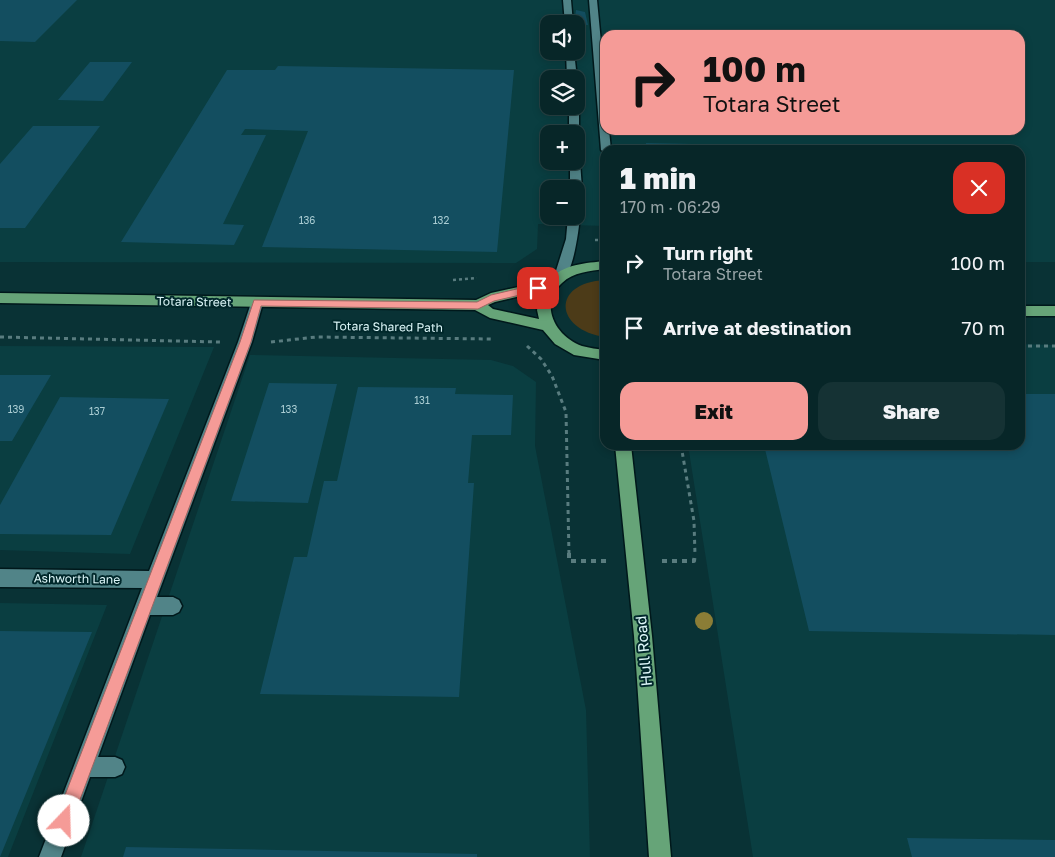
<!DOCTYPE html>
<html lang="en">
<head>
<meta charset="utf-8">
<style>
  :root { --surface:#072628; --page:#153234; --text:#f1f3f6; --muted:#98a5a8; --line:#284345; --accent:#f59b97 }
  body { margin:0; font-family:"Golos Text",sans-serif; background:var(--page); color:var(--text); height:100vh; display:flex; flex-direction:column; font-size:19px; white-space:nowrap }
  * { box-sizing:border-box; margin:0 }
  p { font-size:16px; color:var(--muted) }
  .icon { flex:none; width:28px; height:28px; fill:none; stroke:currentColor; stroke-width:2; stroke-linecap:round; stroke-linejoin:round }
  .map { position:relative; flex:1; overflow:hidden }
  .panel { position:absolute; left:600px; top:145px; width:425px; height:305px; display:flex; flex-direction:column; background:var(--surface); border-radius:15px; box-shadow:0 2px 8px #0003,0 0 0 1px var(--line) }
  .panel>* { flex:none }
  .guide { position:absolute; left:600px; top:30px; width:425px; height:105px; border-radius:15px; box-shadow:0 2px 8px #0003,0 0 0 1px var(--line); background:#f59b97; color:#111; overflow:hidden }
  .controls { position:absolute; left:540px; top:15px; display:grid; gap:10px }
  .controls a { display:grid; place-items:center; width:45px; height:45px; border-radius:10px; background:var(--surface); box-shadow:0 2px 8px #0003,0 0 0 1px var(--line); font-size:25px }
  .pin { position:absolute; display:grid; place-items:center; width:42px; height:42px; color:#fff; margin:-21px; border-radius:10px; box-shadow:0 2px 8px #0006 }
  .me { position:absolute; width:55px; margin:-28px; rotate:21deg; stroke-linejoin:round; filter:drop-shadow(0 0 4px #0008) }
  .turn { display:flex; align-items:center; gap:18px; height:105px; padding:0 20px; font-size:22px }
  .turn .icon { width:65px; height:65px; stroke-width:2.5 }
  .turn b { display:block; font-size:35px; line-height:42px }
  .round { display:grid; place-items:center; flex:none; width:52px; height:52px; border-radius:15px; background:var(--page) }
  .headline { display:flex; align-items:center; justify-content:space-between; height:85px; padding:0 20px }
  h1 { font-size:30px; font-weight:800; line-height:38px }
  .action { display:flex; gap:10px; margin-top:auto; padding:10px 20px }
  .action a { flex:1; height:58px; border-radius:15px; background:var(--accent); color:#111; font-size:20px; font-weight:800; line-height:58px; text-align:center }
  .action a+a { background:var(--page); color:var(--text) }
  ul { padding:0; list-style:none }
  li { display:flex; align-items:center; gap:15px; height:65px; padding:0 20px }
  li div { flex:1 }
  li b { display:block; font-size:19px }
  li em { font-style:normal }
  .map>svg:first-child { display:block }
  .built { fill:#0a3e41; fill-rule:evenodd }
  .green { fill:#4c3b18 }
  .building { fill:#134e60 }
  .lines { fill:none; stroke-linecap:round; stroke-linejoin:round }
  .minor-casing { stroke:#00181b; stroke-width:3 }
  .major-casing { stroke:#00181b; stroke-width:3 }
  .path-far2 { stroke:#597c7f; stroke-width:2.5; stroke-dasharray:3 3; stroke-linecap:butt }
  .path-far1 { stroke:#597c7f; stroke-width:3; stroke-dasharray:4 4; stroke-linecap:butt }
  .path { stroke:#597c7f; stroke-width:4; stroke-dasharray:5 5; stroke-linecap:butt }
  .minor { fill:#518488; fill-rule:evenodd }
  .major { fill:#66a478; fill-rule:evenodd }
  .tree { fill:#8b7d36 }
  .route { fill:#f59b97; stroke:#9f6562 }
  .labels { text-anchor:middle; stroke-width:4; stroke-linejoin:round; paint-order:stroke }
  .number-label { font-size:10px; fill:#aacdd3 }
  .street-label { font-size:12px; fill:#ddf7f9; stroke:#00282b }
  .near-street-label { font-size:15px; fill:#ddf7f9; stroke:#00282b }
</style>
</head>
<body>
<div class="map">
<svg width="1055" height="857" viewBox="0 0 1055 857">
  <rect width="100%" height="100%" fill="#093235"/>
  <path class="built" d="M0 0H1055V262H1020V150H605V226L538 224 537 249 516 263 0 262ZM549 24H576V51H549ZM605 35H1020V130H605ZM549 79H576V106H549ZM549 134H576V161H549ZM549 189H576V216H549Z
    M1020 344 1055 345V857H753L688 445H1020Z
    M0 346 214 347 130 554 0 550Z
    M250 355 491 360 513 366 536 382 535 446 586 710 590 857H81Z
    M0 603 107 605 8 857H0Z"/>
  <path class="green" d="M605 280V337C555 330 550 283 605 280Z"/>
  <path class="building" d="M0 0H77L35 42 0 41Z
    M576 10 585 12 588 25 574 24Z
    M90 62H132L103 101 58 100Z
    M278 66 514 70 497 252 262 247 308 131 245 129 241 135H266L223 224 244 225 234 245 121 242 227 70H275Z
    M33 126H100L25 228H0V164Z
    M646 143 890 148V150H646Z
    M0 375H51L12 441H0Z
    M269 383 337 384 308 503 231 501Z
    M358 387 456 388 455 394 513 395 511 435H472L468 483H474L459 697 260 694 294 557H307L324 481H337Z
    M1020 394H1055V635L809 631 764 445H1020Z
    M60 397 169 399 111 535 0 534V505Z
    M0 631 92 632 0 857Z
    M907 838 1055 840V857H912Z
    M126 847 477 854V857H123Z"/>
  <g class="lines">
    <defs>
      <path id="minor" d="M563 0H571L573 24H565Z
        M589 0H597L605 85V130H609L611 150H605V153L601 150Z
        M566 51H574L577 79H567Z
        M576 104 579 106V134L576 136V134H569V106H576Z
        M576 158 580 161 582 189 576 192V189H570V161H576Z
        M576 213 580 216C579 229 573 278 560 281L554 277 566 239 568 216H576Z
        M257 298 262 300 263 303 252 342 157 597H173L179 600 182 606 179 612 173 615H150L98 757H115L122 760 125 767 122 774 115 777H90L61 857H39L142 588 0 587V569L149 571 238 342 252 300Z"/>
      <path id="major" d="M605 261V269C590 271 573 272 562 283 538 305 556 337 582 346 589 348 598 349 605 350V360L574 355 555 344 543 330 490 318 475 310 0 303V293L476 300 491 293 550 280C562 264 587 263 605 261ZM542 291 537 310 539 319 493 309 488 305 495 302Z
        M1020 306H1055V316H1020Z
        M615 445H631L652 636 671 857H649L634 636Z"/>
    </defs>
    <use href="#minor" class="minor-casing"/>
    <use href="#major" class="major-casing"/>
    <path class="path-far2" d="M595 240H605
      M453 280 477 278"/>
    <path class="path-far1" d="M0 337 220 342
      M271 342 316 337 492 339
      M527 346 541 359 552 376 566 412 569 555
      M1020 346H1055
      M681 445 694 521 695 555"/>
    <path class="path" d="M569 553V561H608
      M662 561H694L695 553"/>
    <use href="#minor" class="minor"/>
    <use href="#major" class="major"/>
  </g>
  <circle class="tree" cx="704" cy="621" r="9"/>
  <path class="route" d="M538 284 543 288 542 290 494 301 478 309 261 306 251 342 72 821 69 827 64 829 58 827 55 821 240 342 254 300 477 302 491 295Z"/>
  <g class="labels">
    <g class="number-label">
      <text x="307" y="224">136</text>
      <text x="441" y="224">132</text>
      <text x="422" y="404">131</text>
      <text x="16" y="413">139</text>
      <text x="289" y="413">133</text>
      <text x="97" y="415">137</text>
    </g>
    <g class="street-label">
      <text transform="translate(194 302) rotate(1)" y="4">Totara Street</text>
      <text transform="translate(388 327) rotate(1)" y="4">Totara Shared Path</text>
      <text transform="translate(77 579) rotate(1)" y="4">Ashworth Lane</text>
    </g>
    <g class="near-street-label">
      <text transform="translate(644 651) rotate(-95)" y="5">Hull Road</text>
    </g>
  </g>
</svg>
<div class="controls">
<a><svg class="icon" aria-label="sound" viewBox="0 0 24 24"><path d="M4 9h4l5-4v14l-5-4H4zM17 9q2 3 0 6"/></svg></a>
<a><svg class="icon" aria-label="layers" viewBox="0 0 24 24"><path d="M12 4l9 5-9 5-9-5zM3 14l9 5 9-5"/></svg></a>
<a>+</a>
<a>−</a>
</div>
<div class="pin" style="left:538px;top:288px;background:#d93025"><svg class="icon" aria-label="arrive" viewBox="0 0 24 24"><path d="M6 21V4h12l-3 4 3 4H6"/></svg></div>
<svg class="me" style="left:64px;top:821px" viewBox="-20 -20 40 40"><circle r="19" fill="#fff"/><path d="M0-13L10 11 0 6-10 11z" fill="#f59b97"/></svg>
<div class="guide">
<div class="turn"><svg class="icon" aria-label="right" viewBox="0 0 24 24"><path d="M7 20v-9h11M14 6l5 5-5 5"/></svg><div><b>100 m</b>Totara Street</div></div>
</div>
<section class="panel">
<div class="headline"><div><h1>1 min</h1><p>170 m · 06:29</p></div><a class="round" style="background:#d93025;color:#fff"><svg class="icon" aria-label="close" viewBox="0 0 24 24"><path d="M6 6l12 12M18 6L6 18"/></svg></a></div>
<ul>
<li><svg class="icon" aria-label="right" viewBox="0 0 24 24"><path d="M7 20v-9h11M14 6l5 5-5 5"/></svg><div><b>Turn right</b><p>Totara Street</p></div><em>100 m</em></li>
<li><svg class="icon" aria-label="arrive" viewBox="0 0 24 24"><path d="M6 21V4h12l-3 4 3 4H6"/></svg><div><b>Arrive at destination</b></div><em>70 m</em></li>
</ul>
<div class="action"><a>Exit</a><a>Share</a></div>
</section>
</div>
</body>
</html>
